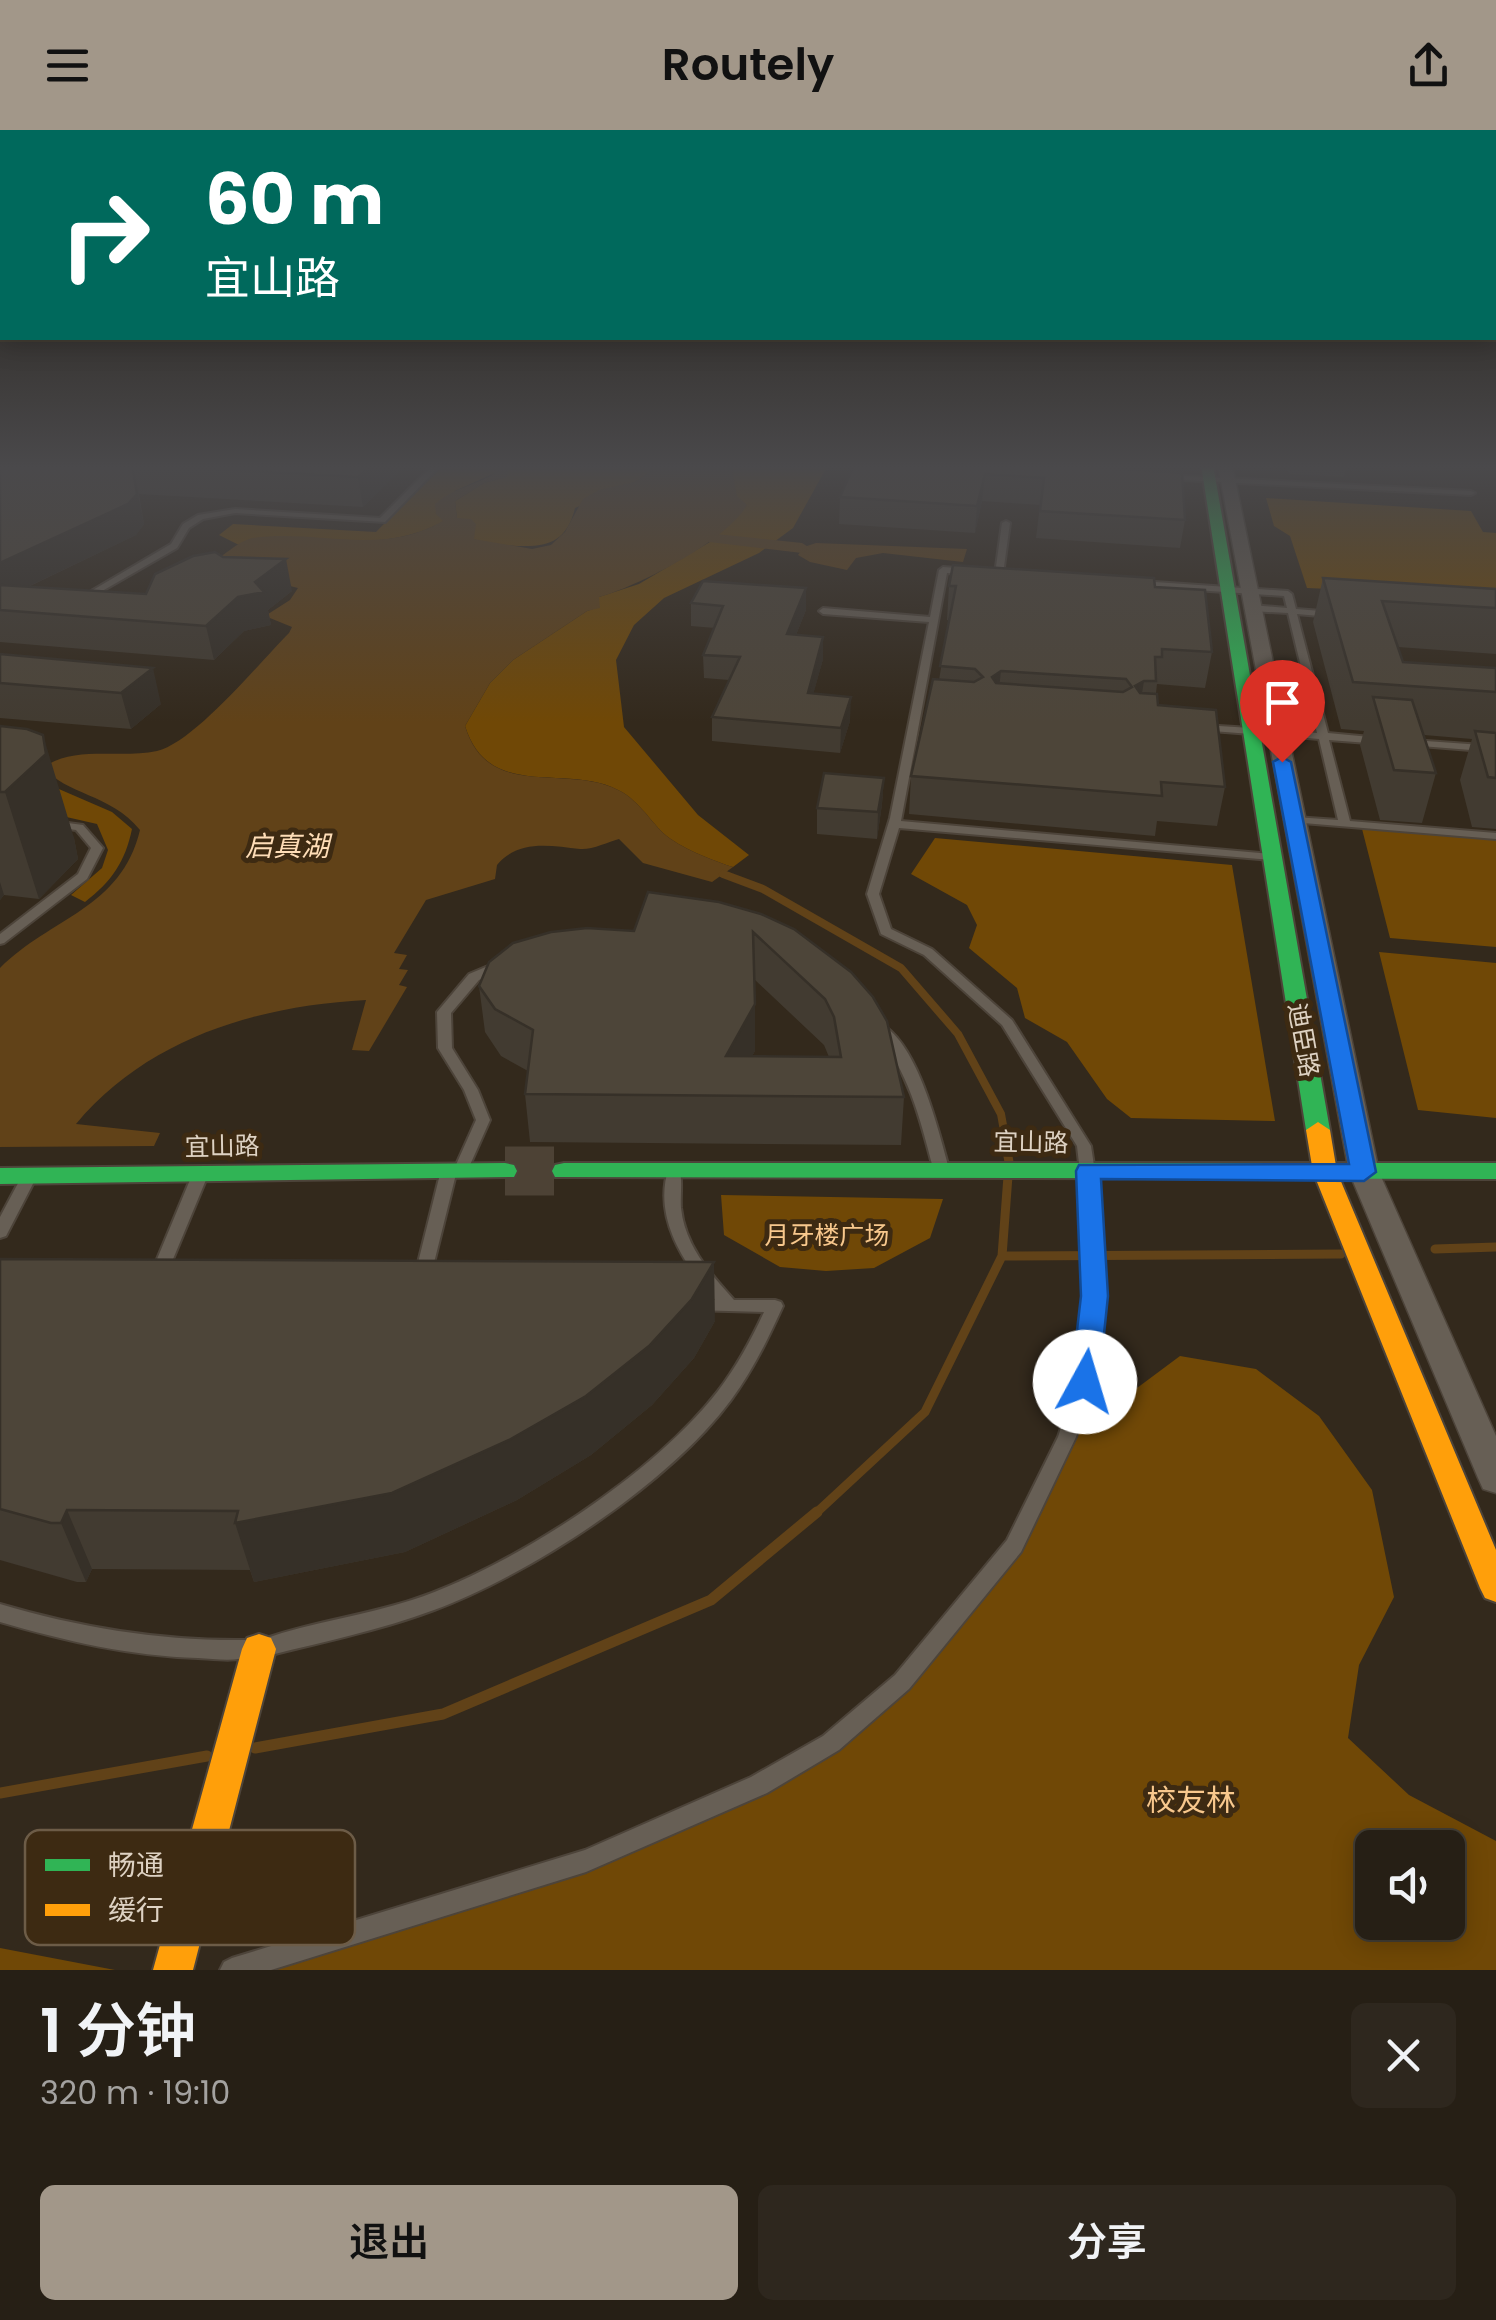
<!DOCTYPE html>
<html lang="zh">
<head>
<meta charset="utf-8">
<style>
  :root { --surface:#261f15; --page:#2e271e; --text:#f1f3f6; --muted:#a4a2a0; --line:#423d34; --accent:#a29789 }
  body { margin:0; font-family:Poppins,"Noto Sans SC",sans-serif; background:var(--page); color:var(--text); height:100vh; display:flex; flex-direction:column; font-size:38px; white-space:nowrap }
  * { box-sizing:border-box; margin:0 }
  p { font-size:32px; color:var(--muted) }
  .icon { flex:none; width:55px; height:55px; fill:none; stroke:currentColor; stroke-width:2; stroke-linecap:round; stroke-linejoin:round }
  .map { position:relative; height:1840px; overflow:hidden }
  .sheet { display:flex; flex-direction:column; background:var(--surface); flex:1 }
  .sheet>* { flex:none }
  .banner { position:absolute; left:0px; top:0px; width:1498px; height:210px; box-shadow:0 5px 25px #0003,0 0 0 2px var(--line); background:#00695c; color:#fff; overflow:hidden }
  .buttons { position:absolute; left:1355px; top:1700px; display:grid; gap:20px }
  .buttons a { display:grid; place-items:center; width:110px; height:110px; border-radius:15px; background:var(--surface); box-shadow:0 5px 25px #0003,0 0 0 2px var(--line); font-size:50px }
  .pin { position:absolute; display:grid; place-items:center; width:85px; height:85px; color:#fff; margin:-102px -42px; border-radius:50% 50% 50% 0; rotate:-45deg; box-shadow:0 0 10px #0007 }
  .pin .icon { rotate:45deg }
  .me { position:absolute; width:110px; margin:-55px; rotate:6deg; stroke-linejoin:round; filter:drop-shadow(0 0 8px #0008) }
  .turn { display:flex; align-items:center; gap:35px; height:210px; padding:0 40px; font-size:45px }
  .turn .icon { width:130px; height:130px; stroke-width:2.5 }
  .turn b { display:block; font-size:70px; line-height:85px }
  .round { display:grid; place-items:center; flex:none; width:105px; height:105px; border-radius:15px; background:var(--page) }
  .summary { display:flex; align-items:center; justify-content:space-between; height:170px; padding:0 40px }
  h1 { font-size:60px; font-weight:600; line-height:75px }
  .action { display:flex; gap:20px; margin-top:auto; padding:20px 40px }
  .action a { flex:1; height:115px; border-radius:15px; background:var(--accent); color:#111; font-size:40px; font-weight:600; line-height:115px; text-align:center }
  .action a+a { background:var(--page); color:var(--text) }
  header { display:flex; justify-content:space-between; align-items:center; height:130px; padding:0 40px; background:var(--accent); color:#111; font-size:45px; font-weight:600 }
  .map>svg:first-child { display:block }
  .green { fill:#704806; fill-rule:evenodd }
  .water { fill:#614218 }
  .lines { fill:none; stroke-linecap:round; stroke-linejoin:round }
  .stream-far2 { stroke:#614218; stroke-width:8 }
  .stream-far1 { stroke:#614218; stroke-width:9 }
  .stream { stroke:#614218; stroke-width:11 }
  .canal { fill:#614218; fill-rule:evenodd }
  .secondary-tunnel { stroke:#4d4235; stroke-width:49; stroke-dasharray:49 24; stroke-linecap:butt }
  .lane-casing { stroke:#4d443a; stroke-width:4 }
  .street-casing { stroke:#4d443a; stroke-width:3 }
  .fast-casing { stroke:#4d443a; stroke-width:4 }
  .slow-casing { stroke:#4d443a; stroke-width:4 }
  .lane { fill:#675f55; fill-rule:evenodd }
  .street { fill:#675f55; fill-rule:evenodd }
  .fast { fill:#30b455; fill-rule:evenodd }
  .slow { fill:#ff9f0a; fill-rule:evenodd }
  .wall { fill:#423b31; fill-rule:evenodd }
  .shaded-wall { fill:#363028 }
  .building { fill:#4d4539; stroke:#363028; stroke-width:2.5; fill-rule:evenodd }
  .route { fill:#1a73e8; stroke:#114b97; stroke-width:2.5 }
  .labels { text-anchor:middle; stroke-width:10; stroke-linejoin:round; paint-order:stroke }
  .street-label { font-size:25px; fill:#ded2c3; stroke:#3d2a12 }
  .park-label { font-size:25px; fill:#f8c88d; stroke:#3d2a12 }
  .water-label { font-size:28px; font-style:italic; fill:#feddb7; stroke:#3d2a12 }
  .near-park-label { font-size:30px; fill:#f8c88d; stroke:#3d2a12 }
  .key { fill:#3d2a12; stroke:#6d5c47; stroke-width:2.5 }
  .key-label { font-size:28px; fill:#ded2c3 }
</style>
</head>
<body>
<header><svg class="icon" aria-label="menu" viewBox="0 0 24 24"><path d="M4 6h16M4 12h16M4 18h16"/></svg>Routely<svg class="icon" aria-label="share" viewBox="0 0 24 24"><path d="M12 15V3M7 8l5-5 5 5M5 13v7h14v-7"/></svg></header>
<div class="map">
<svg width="1496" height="1840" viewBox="0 0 1496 1840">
  <rect width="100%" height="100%" fill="#33291c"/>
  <path class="green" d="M442 335H499L497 342 455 361 444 391C387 423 317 408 255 408L239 415 219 405 233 394 376 402Z
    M511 335H660L635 352 575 378C566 417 540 418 506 415 494 414 485 414 474 409L470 389H457L455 371 484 353 506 347Z
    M731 335H828L793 398 759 423 664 468 634 495 616 530 624 597 698 685 749 725 733 737C711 730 680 718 663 703 649 689 637 669 618 660 566 633 489 672 465 596L490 553 513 530 587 481 599 477V467L639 454 715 409 736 366Z
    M1266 368 1471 381 1483 402 1496 403V476L1399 462 1307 458 1290 406 1274 396Z
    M45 653 112 682 132 699C125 732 112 751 85 772L71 765 102 738 108 720 97 694 62 686Z
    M1361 695 1496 707V817L1390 808Z
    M935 708 1232 735 1275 991 1131 988 1107 969 1067 912 1025 888 1017 858 969 818 977 795 967 775 911 744Z
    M1379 822 1496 833V988L1418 980Z
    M721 1065 943 1069 930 1108 874 1138 826 1141 780 1137 724 1105Z
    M1180 1226 1256 1239 1319 1286 1372 1360 1394 1467 1359 1535 1348 1608 1409 1665 1496 1711V1840H270L468 1769 759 1655 902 1552 1014 1416 1086 1238 1137 1258ZM1372 1718H1448V1792H1372Z
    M0 1818 115 1840H0Z"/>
  <path class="water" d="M499 335H511L507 347 484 353 455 371 457 388 471 389 476 394 474 409 532 419 551 415 565 402 583 369 599 360 635 352 660 335H731L737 366 747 375C728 410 637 457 599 467L600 478 587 481 513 530 490 553 465 596C488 672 566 633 618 660 637 669 649 689 663 703 680 718 711 730 733 737L712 752 643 733 619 709C608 712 592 720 580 719 550 716 519 709 497 735L495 749 426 770 394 823 407 825 399 839 408 840 399 855 407 857 369 921 352 920 366 870C257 876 148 908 76 994L160 1003 154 1016 0 1017V838C51 787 121 779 140 700 110 663 65 665 44 637 75 615 120 629 157 621 194 613 260 532 289 503L292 497 265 486 290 470 298 458 207 435C222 428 239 410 253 408 318 399 381 427 443 391L436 384 435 374C453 358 477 355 497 342Z
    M816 413 967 419 963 432 883 423 856 428 847 440 810 432 798 425 804 417Z"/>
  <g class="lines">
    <path class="stream-far2" d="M723 744 763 759 901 838 958 904 1001 984 1008 1023"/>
    <path class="stream-far1" d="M1007 1021 1009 1032
      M1435 1119 1496 1117
      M1002 1126 1341 1124
      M815 1384 925 1282 1002 1126 1008 1046"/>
    <path class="stream" d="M255 1618 443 1584 711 1470 817 1382
      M0 1663 207 1626"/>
    <path class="canal" d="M715 404 802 413 810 418 802 423 709 412 707 409Z"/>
    <path class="secondary-tunnel" d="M505 1041H564"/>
    <defs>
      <path id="lane" d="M433 335H441L385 392 235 383 203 389 189 398 177 418 83 472 76 470 171 414 183 394 198 385 235 379 380 388Z
        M1167 345 1471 361 1475 363 1471 365 1164 349 1163 347Z
        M1006 391 1010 393 1003 444 999 447 995 444 1002 393Z
        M943 437 969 439 973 442 969 445 947 443 901 691 1271 724 1277 727 1271 730 899 698 879 764 891 799 932 819 1012 890 1091 1016 1099 1068 1103 1165 1094 1251 1076 1307 1021 1422 909 1559 839 1620 767 1663 586 1742 271 1840H220L224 1832 232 1828 585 1720 751 1647 823 1606 895 1545 1007 1410 1058 1307 1076 1251 1087 1165 1083 1068 1077 1016 1002 895 924 825 881 804 867 764 890 688 929 492 823 484 819 481 823 478 930 487 939 440Z
        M1140 451 1288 461 1292 464 1296 479 1334 482V486L1331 487 1297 484 1328 603 1381 608 1386 611 1381 614 1329 610 1350 691 1496 703V709L1291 692 1289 690 1295 687 1338 690 1319 609 1272 605 1267 602 1272 599 1317 603 1288 483 1251 481 1247 478 1251 475 1287 478 1284 466 1137 456V452Z
        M1203 595 1251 598 1256 601 1251 604 1199 600 1198 598Z
        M1412 610 1496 616V622L1408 615 1407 613Z
        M53 691 83 695 103 718 87 749 4 813 0 814V804L78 744 91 718 76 700 49 696V692Z
        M500 831 506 835 505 838 479 850 451 883 452 918 478 960 490 990 466 1044H456L431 1145 429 1149 423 1151 417 1149 415 1145 441 1040 444 1036 449 1035 455 1037 476 990 464 960 438 918 437 882 469 844Z
        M881 894C918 914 938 999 949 1038L946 1042H936L933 1038C919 984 909 944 874 898Z
        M674 1036 679 1037C683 1050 680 1065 681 1078 685 1116 710 1143 734 1170H775L781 1172 783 1176C768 1209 753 1240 731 1270 669 1354 531 1444 434 1480 381 1500 326 1511 271 1525L264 1523 261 1516 264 1509C311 1492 363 1486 412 1470 512 1437 653 1345 718 1261 737 1236 751 1210 764 1182L692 1180 690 1176 692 1172 715 1170C684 1134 652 1087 669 1037Z
        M200 1040 205 1041 208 1045 166 1146 164 1150 158 1152 152 1150 150 1146 192 1045 195 1041Z
        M29 1041 34 1042 37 1046 6 1106 0 1108V1087L24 1042Z
        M0 1474C81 1498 161 1511 245 1510L252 1512 255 1519 252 1526C236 1532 215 1529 198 1528 130 1526 65 1511 0 1492Z"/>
      <path id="street" d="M1218 335H1232L1379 1042 1496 1306V1363L1483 1359 1478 1348 1349 1042Z"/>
      <path id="fast" d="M1201 335H1213L1330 1000 1318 1008 1306 1000Z
        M505 1033 514 1035 517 1041 514 1047 0 1054V1038Z
        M564 1033H1496V1049L555 1047 552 1041 555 1035Z"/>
      <path id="slow" d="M1318 992 1330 1000 1337 1042 1496 1420V1472L1485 1468 1480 1458 1313 1042 1306 1000Z
        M259 1504 271 1508 276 1519 193 1840H153L242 1519 247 1508Z"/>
    </defs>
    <use href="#lane" class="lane-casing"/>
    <use href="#street" class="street-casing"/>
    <use href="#fast" class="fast-casing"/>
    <use href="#slow" class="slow-casing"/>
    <use href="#lane" class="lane"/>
    <use href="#street" class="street"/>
    <use href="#fast" class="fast"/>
    <use href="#slow" class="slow"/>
  </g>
  <path class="wall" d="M0 335H406L363 377 139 364 144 394 136 405 28 457 146 464 292 461 268 480 271 495 244 501 214 530 0 512Z
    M854 335 1058 336 1185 390 1180 418 1036 408 1040 375 982 371 975 403 839 394 840 367Z
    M1286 335H1433L1432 341 1346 336 1344 347 1289 344Z
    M1323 448 1496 459V524L1398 517 1403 532 1496 538V699L1472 697 1460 650 1472 609 1424 605 1436 643 1422 693 1380 690 1360 615 1364 601 1341 599 1313 492Z
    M949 456 1155 457 1212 522 1205 558 1157 554 1156 563 1154 564 1158 575 1225 657 1217 696 1157 691 1155 706 909 684 911 646 939 550 949 490H947Z
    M691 473 806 480 796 505 823 507V529L813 564 850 591 840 623 712 611V587L729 550 704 548 703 525 715 498 691 496Z
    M0 524 161 574 131 599 0 588Z
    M0 596 74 708 78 729 39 769 4 765 0 770Z
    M884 648 882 674 877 709 817 704V678Z
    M761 784 904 967 901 1015 530 1012 525 964 528 941 501 926 485 902 479 856 634 801ZM754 849 824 915 829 927 752 926 755 921Z
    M0 1129 715 1191 694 1228 652 1275 591 1325 517 1370 405 1422 254 1452 250 1440 92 1439 86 1452H77L0 1430Z"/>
  <path class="shaded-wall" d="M132 335 144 394 136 405 0 470V433Z
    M372 335H406L363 377 358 347Z
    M985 344 982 371 975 403 977 376Z
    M286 429 292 461 268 480 271 495 244 501 214 530 206 496 255 452Z
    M806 458V480L787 527V504Z
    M823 507V529L807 587 808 563Z
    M153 538 161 574 131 599 121 563Z
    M1001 541 997 577 992 547Z
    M1144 551 1138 587 1135 556Z
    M851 567 850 591 840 623 841 598Z
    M43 605 74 708 78 729 39 769 5 662Z
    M884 648 882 674 877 709 878 682Z
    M0 752 4 765 0 770Z
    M755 874V921L730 966 726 926Z
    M714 1132 715 1191 694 1228 652 1275 591 1325 517 1370 405 1422 254 1452 235 1393Z
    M67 1380 92 1439 86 1452 61 1393Z"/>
  <path class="building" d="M0 335H132L137 364 128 374 0 433Z
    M139 335H372L358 347Z
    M854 335H1058L1182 343 1185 390 1040 381 1044 348 985 344 977 376 840 367Z
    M215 422 223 427 286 429 255 452 264 462 238 467 206 496 0 480V455L146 464 155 444 193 426Z
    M953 435 1154 448 1155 457 1205 460 1212 522 1162 519V527H1155L1156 551H1144L1135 556 1140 563 1157 564 1158 575 1216 580 1225 657 1161 652 1162 666 911 646 933 549 974 552 983 547 975 539 940 536 956 456H949ZM1001 541 1126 549 1132 557 1123 562 996 553 992 547Z
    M1323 448 1496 459V478L1382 471 1403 532 1496 538V562L1353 552Z
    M703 451 806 458 787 504 823 507 808 563 851 567 841 598 712 587 740 527 703 525 723 476 691 473Z
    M0 524 153 538 121 563 0 553Z
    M1373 567 1412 570 1436 643 1394 640Z
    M0 596 27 599 43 605 46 624 5 662H0Z
    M1475 601 1496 603V648L1488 647Z
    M824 643 884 648 878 682 817 678Z
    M648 762 719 772 761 784 794 799 851 842 873 867 887 891 904 967 525 964 533 900 495 879 479 856 489 832 513 813 551 802 587 798 634 801ZM753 802 825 869 834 887 841 927 726 926 755 874Z
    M0 1129 714 1132 692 1169 649 1216 586 1266 509 1310 392 1363 235 1393 238 1381 67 1380 61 1393H51L0 1379Z"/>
  <linearGradient id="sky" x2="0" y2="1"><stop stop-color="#1c170f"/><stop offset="0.57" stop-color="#4a494b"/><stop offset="1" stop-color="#4a494b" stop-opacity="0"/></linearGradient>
  <rect width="1496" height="592" fill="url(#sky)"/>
  <path class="route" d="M1282 627 1291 632 1376 1042 1364 1051 1101 1049 1108 1166 1099 1252 1095 1259 1085 1263 1075 1259 1071 1252 1081 1166 1076 1041 1079 1035 1349 1034 1273 632Z"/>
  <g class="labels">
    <g class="street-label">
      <text transform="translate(1304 910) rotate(80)" y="9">迪臣路</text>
      <text transform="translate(1031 1012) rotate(1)" y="9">宜山路</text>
      <text transform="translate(222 1016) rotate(-1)" y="9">宜山路</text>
    </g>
    <g class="park-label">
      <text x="827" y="1114">月牙楼广场</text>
    </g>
    <g class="water-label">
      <text x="287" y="726">启真湖</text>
    </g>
    <g class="near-park-label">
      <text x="1191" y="1681">校友林</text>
    </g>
  </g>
  <rect x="25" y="1700" width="330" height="115" rx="15" class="key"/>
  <rect x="45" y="1729" width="45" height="12" fill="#30b455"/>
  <rect x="45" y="1774" width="45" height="12" fill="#ff9f0a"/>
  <g class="key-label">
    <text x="108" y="1745">畅通</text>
    <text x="108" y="1790">缓行</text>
  </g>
</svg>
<div class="buttons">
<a><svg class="icon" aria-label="sound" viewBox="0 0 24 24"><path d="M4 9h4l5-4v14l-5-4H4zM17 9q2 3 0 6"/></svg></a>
</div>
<div class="pin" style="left:1282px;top:632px;background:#d93025"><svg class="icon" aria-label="arrive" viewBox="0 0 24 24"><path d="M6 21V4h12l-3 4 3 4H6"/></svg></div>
<svg class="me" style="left:1085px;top:1252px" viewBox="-20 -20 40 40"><circle r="19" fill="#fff"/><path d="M0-13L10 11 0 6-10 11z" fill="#1a73e8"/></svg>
<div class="banner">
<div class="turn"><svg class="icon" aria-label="right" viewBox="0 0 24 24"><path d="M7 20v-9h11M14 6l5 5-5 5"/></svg><div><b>60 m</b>宜山路</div></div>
</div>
</div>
<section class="sheet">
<div class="summary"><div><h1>1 分钟</h1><p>320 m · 19:10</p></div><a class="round"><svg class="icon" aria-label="close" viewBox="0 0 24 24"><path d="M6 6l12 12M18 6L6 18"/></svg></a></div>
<div class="action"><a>退出</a><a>分享</a></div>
</section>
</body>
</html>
